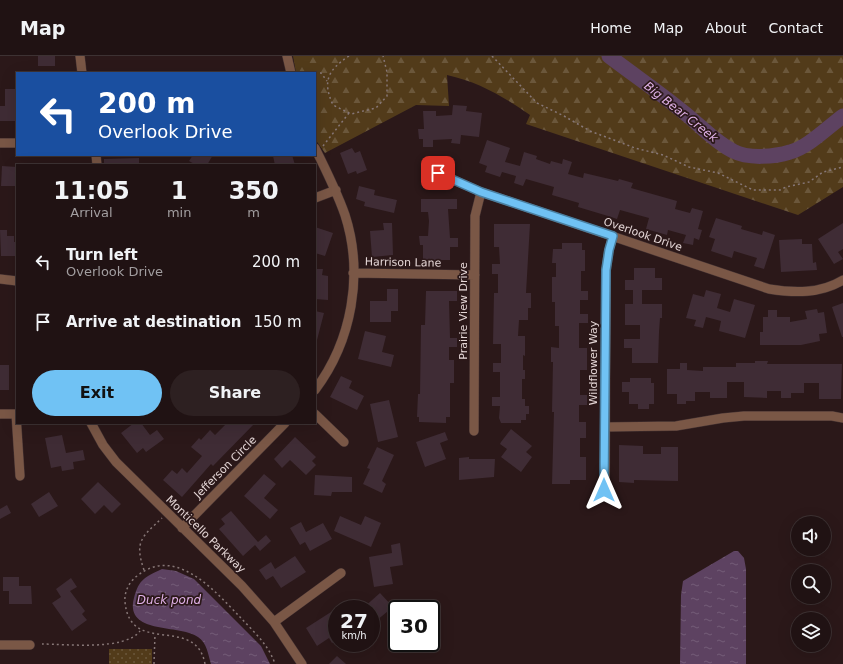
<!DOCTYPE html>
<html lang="en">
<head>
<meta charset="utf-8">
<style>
  :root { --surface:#201213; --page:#2d2021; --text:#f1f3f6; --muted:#a29ea0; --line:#3d3233; --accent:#70c2f4 }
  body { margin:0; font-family:"DejaVu Sans",sans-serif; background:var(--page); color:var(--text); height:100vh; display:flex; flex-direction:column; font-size:15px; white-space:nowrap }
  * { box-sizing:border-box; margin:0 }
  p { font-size:13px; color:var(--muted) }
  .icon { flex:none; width:22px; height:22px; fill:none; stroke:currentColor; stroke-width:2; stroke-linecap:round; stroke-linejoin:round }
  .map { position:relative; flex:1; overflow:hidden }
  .details { position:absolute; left:16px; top:108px; width:300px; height:260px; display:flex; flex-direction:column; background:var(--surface); border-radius:0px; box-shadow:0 4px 16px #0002,0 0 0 1px var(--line) }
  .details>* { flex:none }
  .hud { position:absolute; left:16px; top:16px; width:300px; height:84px; border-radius:0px; box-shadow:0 4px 16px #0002,0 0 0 1px var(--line); background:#1a4fa0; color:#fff; overflow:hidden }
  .fabs { position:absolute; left:791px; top:460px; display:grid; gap:8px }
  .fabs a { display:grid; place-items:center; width:40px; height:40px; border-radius:50%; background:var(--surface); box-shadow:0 4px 16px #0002,0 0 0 1px var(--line); font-size:20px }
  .speed { position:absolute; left:328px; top:544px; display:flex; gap:8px; font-size:20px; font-weight:700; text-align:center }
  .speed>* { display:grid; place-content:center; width:52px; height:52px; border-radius:50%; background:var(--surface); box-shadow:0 4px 16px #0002,0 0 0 1px var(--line); line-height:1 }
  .speed small { font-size:10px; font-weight:400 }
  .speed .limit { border:2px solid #111; border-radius:6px; background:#fff; color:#111 }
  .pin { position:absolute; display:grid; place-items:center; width:34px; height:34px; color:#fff; margin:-17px; border-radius:8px; box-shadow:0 2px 6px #0006 }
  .me { position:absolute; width:44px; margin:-22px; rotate:0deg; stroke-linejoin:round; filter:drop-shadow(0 0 3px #0008) }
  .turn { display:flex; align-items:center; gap:14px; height:84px; padding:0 16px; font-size:18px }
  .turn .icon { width:52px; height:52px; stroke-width:2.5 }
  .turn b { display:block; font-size:28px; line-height:34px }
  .eta { display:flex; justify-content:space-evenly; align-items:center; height:68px; text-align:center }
  .eta b { font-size:24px; font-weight:700; line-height:28px }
  .cta { display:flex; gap:8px; margin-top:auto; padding:8px 16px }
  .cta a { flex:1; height:46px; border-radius:24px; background:var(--accent); color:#111; font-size:16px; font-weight:700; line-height:46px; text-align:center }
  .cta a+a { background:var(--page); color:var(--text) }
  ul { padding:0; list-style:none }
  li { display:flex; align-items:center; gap:12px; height:60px; padding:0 16px }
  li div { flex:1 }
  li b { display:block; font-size:15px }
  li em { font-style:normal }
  header { display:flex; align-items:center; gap:24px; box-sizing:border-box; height:56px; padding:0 20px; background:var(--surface); border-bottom:1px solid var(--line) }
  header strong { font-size:19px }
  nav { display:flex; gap:22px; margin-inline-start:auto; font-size:14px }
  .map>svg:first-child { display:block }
  .forest { fill:url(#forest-firs) }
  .park { fill:url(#park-dots) }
  .water { fill:url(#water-ripples) }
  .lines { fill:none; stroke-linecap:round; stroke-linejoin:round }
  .river { stroke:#5d4261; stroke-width:15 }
  .building { fill:#3f2c35 }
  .street-casing { stroke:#453333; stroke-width:10 }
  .path { stroke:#877777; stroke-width:1.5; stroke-dasharray:2 3; stroke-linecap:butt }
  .street { stroke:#7a5746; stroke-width:9 }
  .route-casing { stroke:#497e9f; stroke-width:10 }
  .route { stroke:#70c2f4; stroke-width:7 }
  .labels { text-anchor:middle; stroke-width:3.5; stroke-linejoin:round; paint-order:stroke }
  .street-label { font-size:11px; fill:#e4d6d6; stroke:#2b1819 }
  .water-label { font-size:12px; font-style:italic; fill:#e0b1e7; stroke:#2b1819 }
</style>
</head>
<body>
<header>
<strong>Map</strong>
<nav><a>Home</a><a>Map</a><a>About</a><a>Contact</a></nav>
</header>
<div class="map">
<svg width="843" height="608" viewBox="0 0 843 608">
  <defs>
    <pattern id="forest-firs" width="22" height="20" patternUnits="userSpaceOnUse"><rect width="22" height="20" fill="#523b1a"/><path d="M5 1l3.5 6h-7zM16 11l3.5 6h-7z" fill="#6b573b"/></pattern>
    <pattern id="park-dots" width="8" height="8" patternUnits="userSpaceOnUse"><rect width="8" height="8" fill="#523b1a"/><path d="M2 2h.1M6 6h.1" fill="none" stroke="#6b573b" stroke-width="1.8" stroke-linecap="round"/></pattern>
    <pattern id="water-ripples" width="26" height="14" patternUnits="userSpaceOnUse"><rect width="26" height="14" fill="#5d4261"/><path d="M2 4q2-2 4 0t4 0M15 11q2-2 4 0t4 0" fill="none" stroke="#745d77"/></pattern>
  </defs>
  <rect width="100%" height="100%" fill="#2b1819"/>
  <path class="forest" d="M293 0H843V131L798 159 526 68 530 59C504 41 479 26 447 19L449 50 416 49 325 97 315 83V17H296Z"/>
  <path class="park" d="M109 593H152V608H109Z"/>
  <path class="water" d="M734 495H738L744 502 746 513V608H680L681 539 683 525Z
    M162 513 176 515 194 523 261 590 270 608H211C208 598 207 587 198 581 181 568 124 579 134 542 139 523 145 521 162 513Z"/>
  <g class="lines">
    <path class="river" d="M609 0C635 20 662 38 687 59 702 71 715 86 733 95 748 103 774 101 790 96 807 92 828 71 843 60"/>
  </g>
  <path class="building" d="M38 0H55V10H38Z
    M5 33H17V65H0V50H5Z
    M453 49 467 50 466 55 482 57 479 81 461 79 460 88 451 87 452 83 433 84V91H423V83H419L418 73H424L423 55H436V60L452 59Z
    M487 84 510 92 505 106 520 110 524 96 537 100 536 103 550 108 551 105 562 108 563 103 572 106 568 118 583 122 584 117 618 125 619 123 633 127 631 132 677 145 675 153 690 157 692 152 703 155 698 173 702 174 699 184 694 182 693 189 683 187 686 179 668 174 667 179 646 173 649 162 620 154 617 163 608 160 578 151 579 147 552 139 554 131 526 123 523 130 514 127 516 120 502 116 500 121 485 116 487 110 479 107Z
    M352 92 355 97 360 95 367 114 357 118 356 115 348 118 340 97Z
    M193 99H213L207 109H196L189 105Z
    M277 99H292L295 109H275L273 100Z
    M139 102V109H104V103Z
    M2 110 17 111V130H1Z
    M359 130 375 134 374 139 397 144 394 157 364 150 365 146 356 143Z
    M421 143H457V153H448L450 182H458V191H450V204H423V189H420L419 180H428L429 165 428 156H421Z
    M716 162 742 170 741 173 762 179 763 175 775 179 764 213 754 210 757 202 734 195 732 202 711 195 715 183 709 181Z
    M383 167H392L393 199 372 201 370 175 384 174Z
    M843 167V193L838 196 843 203 834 208 818 183Z
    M494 168H530L526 237H531V252H528V264H519L518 280H525V300L523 299V314H525V323H522V343H525V350H529V358H526V364H521V367H501L499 362 500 350H492V341H500V316H493V307H501V288H493L494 237H498V218H492V208H500L499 191H494Z
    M315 171 333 177 325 200 315 197Z
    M0 174H7V180H14V186H17V200H1Z
    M802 183V188H812L813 207 816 206 817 214 781 216 779 184Z
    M562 187H582V194H585V215H581V235H588V244H580V258H588V267H579V292H587V314H580V339H587V349H579V366H586V382H580V401H586V424H570V428H552L554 356H552L553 306H551V291L559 292V270H555V246H552V221H556V207H552L553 193H562Z
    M634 212H655V222H662V234H642V248H662V262H660L659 276 658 307H632V292H624V283H640V269H625V248H633V234H625V224H634Z
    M316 213H323L322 219 328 220V244L315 243Z
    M387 233H398V255H391V266H370V245H387Z
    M706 234 721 238 717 252 730 256 734 243 755 249 745 282 719 275 721 265 706 261 703 272 694 270 696 264 686 262 693 238 704 241Z
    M426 235H457V245H449L450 282H457V291H449V304H454V327H450V361H446V367L419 366V361H417L418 338H420L421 269H425Z
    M843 247V281H842L832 251Z
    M817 253 818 257 824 256 827 277 819 278 820 285 801 289H760V276H763V261H768V254H777V261H790V266L807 263 805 255Z
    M315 255 324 257 317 284 315 283Z
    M365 275 386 280 382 296 394 299 391 311 358 303Z
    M755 305H768L767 308H842L841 343H819V327H804V337H791V342H781V335H767V342L744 341V326H727V342H710V336H695V345H686V348H677V338H667V313H680V307H687V314L703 315V311H736V307H755Z
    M0 309H9V334H0Z
    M341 320 352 325 349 332 364 340 357 354 330 341Z
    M630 322H651V327H654V348H649V353H638V348H629V336H622V326H630Z
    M389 344 398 381 378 386 370 348Z
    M134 367H141L150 379 157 374 164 383 146 396 143 392 137 397 121 377Z
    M227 367H255L213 410 211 408 182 441 163 424 172 414 177 418 182 412 187 417 202 400 191 391 199 382 201 384 210 374 215 379Z
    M511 373 532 390 526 396 532 401 521 416 501 401 507 393 500 388 501 386Z
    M445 376 448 384 440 387 446 403 425 411 416 386Z
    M62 379 66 397 83 394 85 404 73 406 74 413 62 415 61 410 51 412 45 382Z
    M295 381 316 401 312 405 316 409 306 419 290 404 282 412 274 403Z
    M619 389 643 390V398H661V391H678V425L634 424V427L619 426Z
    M377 391 394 399 382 425 386 428 382 437 363 428 370 413 367 412Z
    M469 401V403H495L494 421 459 424V402Z
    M264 418 276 428 264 442 278 454 270 463 244 440Z
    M315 419 352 421V436H332L331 440 314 439Z
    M98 426 121 448 112 457 104 449 95 458 81 443Z
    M49 436 58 450 39 461 31 448Z
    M7 449 11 457 0 463V453Z
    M231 455 258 486 266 479 271 485 260 495 255 489 243 500 219 473 225 468 221 463Z
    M340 460 361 469 365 460 381 467 371 491 334 475Z
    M301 466 306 476 323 467 332 483 310 495 305 486 300 489 290 472Z
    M400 487 403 509 390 511 393 528 374 531 369 501 392 497 391 489Z
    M295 500 306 516 281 532 273 520 266 524 259 514 271 506 275 513Z
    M3 521H19V530H31L32 548H9V535H3Z
    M71 522 77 531 70 535 85 555 82 558 87 564 72 575 52 547 61 541 56 533Z
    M380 537 393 551 371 569V553H362Z
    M331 556 337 566 333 569 337 576V584L332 587 329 582 317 590 306 572Z
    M337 600 346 608H329Z"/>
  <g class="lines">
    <defs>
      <path id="street" d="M80 0 82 17
        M287 0 291 17
        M0 87H17
        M315 92C326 114 337 136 345 159 364 218 352 285 315 334
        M96 99 97 109
        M438 117 481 136 769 233C794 237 820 238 843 224
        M315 142 336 134
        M353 217 475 219
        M0 223 17 225
        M0 358H17
        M16 358 20 420
        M315 358 344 386
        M91 367 103 389 116 406 242 530 274 566 302 608
        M605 371 676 370 723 362 744 360H832L843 362
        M474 375 475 160 481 136
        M605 434 606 214 609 194 613 180
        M182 472 285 367
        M274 566 341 517
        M0 589H30"/>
    </defs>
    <use href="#street" class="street-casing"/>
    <path class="path" d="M349 0C328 14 322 25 333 49L351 58 376 52 387 40V16L383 0
      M492 0 537 47 564 60 590 75 635 92 663 99 689 111 718 117 753 134H780L786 131 809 126 823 116 843 111
      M315 17H321L327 25
      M323 90 349 57
      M144 514C134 485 142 481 162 462
      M42 588C66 588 125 595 140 575
      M154 608 155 578
      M205 608C196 558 130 601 125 546 124 536 129 526 137 520 175 489 214 534 239 560 252 574 269 589 275 608"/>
    <use href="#street" class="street"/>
  </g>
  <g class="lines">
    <defs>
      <path id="route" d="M438 117 481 136 613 180 609 194 606 214 604 434"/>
    </defs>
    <use href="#route" class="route-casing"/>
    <use href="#route" class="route"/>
  </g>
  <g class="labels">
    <g class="street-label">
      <text transform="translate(643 178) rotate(19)" y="4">Overlook Drive</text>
      <text transform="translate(403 206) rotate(1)" y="4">Harrison Lane</text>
      <text transform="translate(463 255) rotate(-90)" y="4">Prairie View Drive</text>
      <text transform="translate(593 307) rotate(-90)" y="4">Wildflower Way</text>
      <text transform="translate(225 411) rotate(-45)" y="4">Jefferson Circle</text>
      <text transform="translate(206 478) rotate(44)" y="4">Monticello Parkway</text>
    </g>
    <g class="water-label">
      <text transform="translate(681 56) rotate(38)" y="4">Big Bear Creek</text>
      <text x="169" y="548">Duck pond</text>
    </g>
  </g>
</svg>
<div class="fabs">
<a><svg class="icon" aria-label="sound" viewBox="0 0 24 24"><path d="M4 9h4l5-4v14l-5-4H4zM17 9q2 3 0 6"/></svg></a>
<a><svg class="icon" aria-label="search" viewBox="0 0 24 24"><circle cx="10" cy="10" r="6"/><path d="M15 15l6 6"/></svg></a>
<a><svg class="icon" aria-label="layers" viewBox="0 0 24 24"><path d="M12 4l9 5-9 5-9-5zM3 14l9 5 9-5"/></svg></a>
</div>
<div class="speed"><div>27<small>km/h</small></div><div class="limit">30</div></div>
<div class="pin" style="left:438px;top:117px;background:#d93025"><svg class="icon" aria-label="arrive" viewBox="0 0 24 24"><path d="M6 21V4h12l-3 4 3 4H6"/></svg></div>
<svg class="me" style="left:604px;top:434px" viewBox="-20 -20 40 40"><path d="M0-17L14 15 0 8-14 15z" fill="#70c2f4" stroke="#fff" stroke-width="4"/></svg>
<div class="hud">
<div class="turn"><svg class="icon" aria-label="left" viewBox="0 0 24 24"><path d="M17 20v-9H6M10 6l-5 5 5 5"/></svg><div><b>200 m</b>Overlook Drive</div></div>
</div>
<section class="details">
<div class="eta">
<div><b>11:05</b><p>Arrival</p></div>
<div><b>1</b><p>min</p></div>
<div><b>350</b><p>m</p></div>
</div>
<ul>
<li><svg class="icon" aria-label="left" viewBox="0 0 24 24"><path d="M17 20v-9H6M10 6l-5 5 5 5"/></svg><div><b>Turn left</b><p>Overlook Drive</p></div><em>200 m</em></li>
<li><svg class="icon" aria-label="arrive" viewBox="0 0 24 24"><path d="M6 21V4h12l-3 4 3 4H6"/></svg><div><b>Arrive at destination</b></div><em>150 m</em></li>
</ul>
<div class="cta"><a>Exit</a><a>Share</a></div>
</section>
</div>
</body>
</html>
